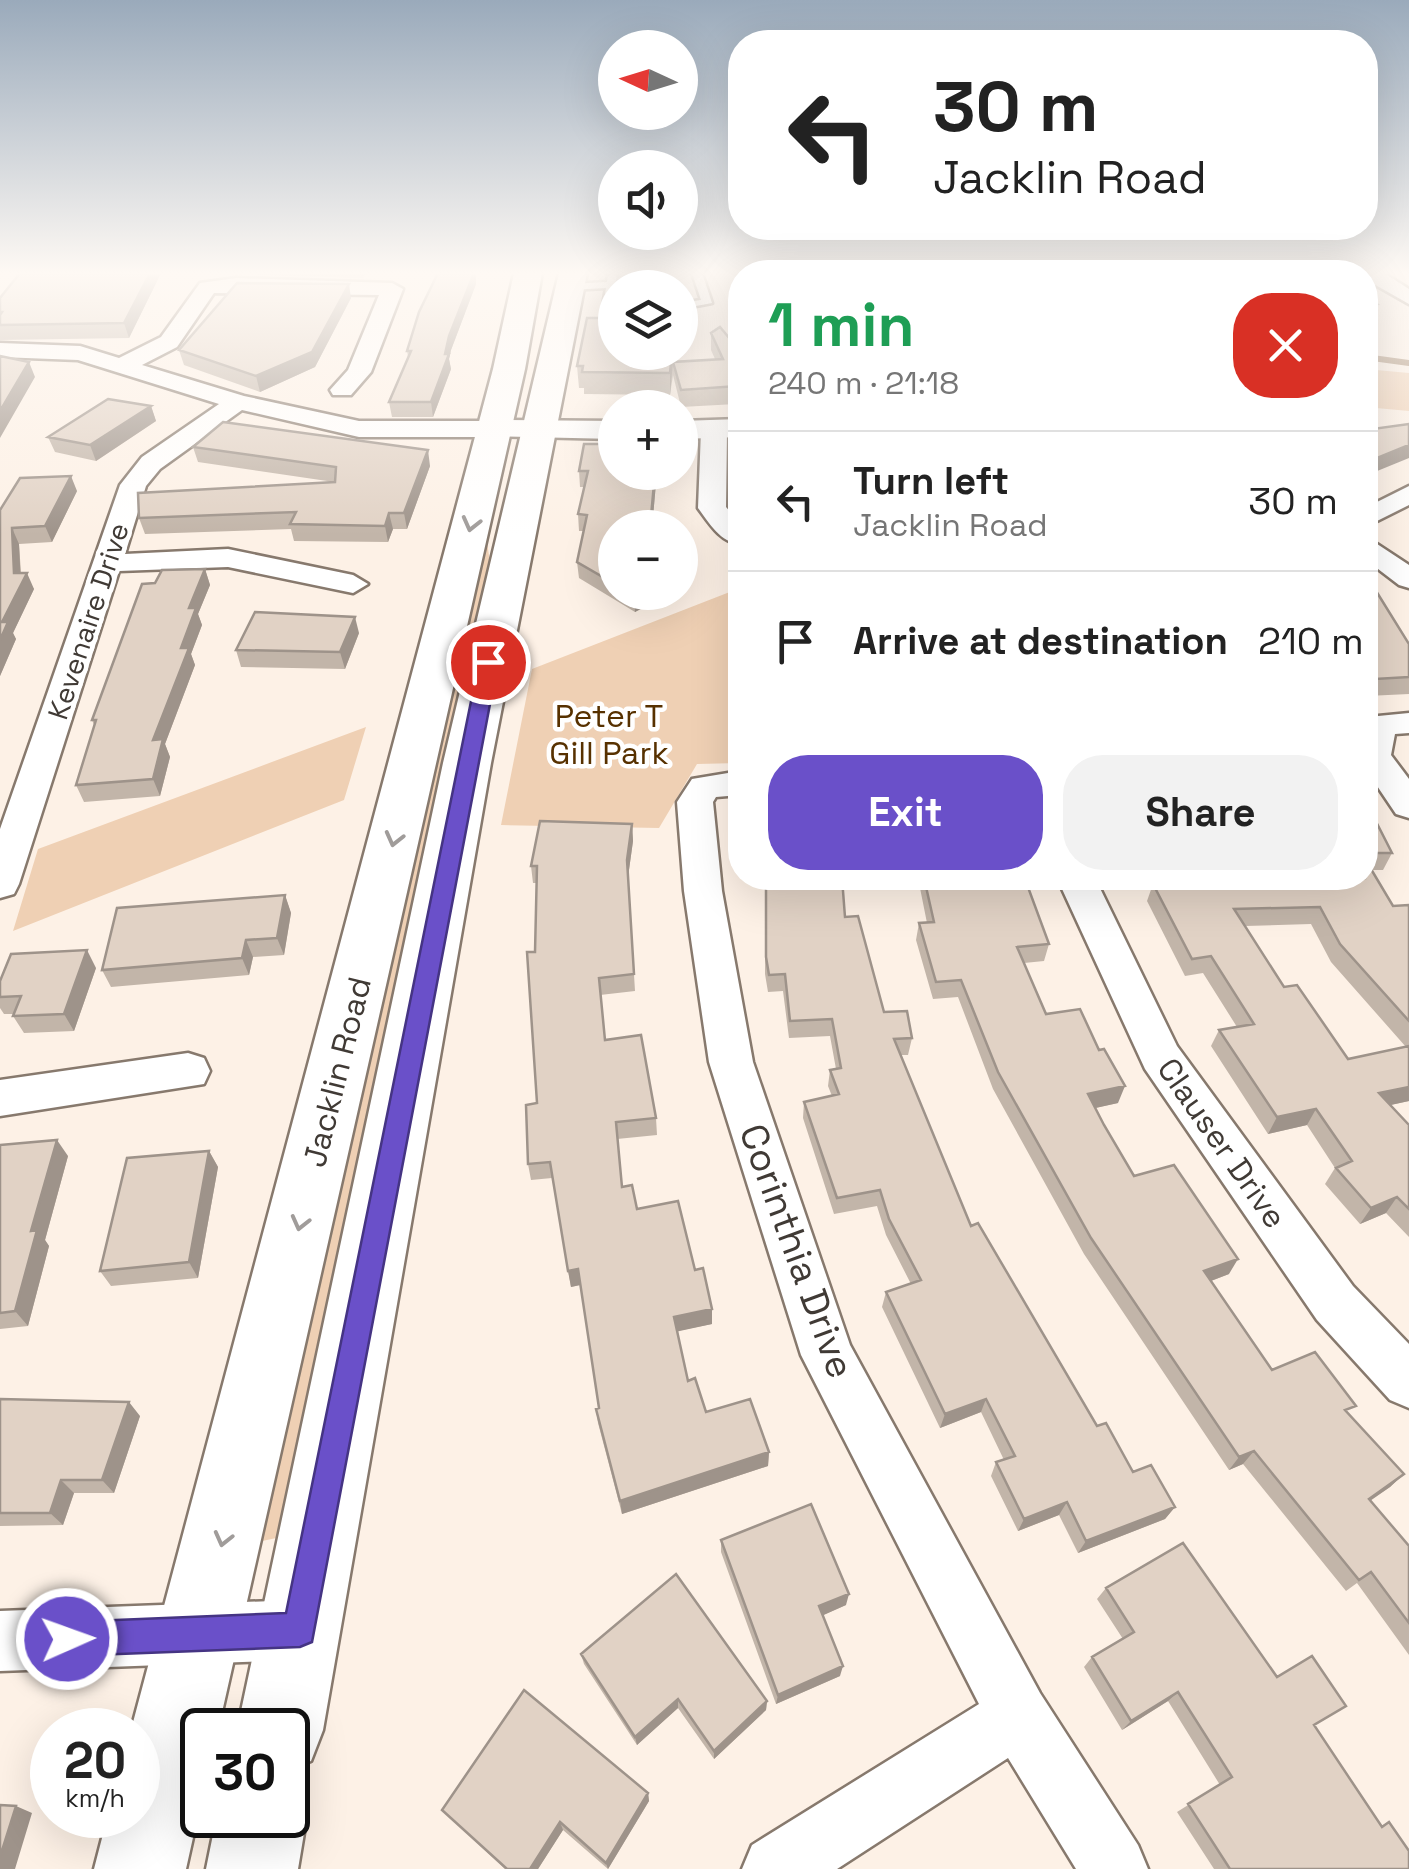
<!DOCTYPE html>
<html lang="en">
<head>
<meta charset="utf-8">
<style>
  :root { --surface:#fff; --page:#f2f2f2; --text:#222; --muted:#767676; --line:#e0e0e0; --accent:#6a50c9 }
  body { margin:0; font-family:"Space Grotesk",sans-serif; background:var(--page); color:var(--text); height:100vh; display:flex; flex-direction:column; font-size:38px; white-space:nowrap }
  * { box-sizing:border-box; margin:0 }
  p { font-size:32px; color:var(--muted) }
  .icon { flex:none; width:55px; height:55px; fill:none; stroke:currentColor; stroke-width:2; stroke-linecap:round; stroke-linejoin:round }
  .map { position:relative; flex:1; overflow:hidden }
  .side { position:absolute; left:728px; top:260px; width:650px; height:630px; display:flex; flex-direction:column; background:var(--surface); border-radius:40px; box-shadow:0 10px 40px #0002 }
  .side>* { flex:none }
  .top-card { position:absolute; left:728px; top:30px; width:650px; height:210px; border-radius:40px; box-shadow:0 10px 40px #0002; background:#fff; color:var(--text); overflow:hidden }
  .needle { width:65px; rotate:274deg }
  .controls { position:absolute; left:598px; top:30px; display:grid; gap:20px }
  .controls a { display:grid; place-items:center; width:100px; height:100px; border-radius:50%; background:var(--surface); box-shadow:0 10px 40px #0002; font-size:50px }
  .speed { position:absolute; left:30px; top:1708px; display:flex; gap:20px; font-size:50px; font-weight:700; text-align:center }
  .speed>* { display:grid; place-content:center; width:130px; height:130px; border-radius:50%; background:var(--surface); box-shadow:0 10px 40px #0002; line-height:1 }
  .speed small { font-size:25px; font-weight:400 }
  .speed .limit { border:5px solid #111; border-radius:15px; background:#fff; color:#111 }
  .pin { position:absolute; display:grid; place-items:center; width:85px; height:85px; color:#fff; margin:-42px; border:5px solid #fff; border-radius:50%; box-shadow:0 2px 10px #0007 }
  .me { position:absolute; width:110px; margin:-55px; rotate:88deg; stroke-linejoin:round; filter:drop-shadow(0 0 8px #0008) }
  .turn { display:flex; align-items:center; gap:35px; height:210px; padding:0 40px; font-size:45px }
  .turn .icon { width:130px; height:130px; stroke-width:2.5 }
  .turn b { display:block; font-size:70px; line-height:85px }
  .round { display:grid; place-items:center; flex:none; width:105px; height:105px; border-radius:40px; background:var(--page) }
  .overview { display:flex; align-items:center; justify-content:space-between; height:170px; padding:0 40px }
  h1 { font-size:60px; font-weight:600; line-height:75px; color:#1e9e55 }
  .cta { display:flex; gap:20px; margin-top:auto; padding:20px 40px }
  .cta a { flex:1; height:115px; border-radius:40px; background:var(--accent); color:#fff; font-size:40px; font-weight:600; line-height:115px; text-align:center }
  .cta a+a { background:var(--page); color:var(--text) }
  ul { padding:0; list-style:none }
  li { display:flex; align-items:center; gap:30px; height:140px; padding:0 40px; border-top:2px solid var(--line) }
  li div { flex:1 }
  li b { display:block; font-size:38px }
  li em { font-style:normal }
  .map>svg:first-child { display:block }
  .green { fill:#efd0b4 }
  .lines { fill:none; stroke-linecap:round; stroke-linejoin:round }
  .stream { stroke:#9d7f63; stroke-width:6 }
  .service-casing { stroke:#87796d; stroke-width:5 }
  .minor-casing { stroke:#87796d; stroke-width:5 }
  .tertiary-casing { stroke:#87796d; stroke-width:5 }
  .secondary-casing { stroke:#87796d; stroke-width:5 }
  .service { fill:#fff; fill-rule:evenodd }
  .minor { fill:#fff; fill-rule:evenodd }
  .tertiary { fill:#fff; fill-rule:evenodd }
  .secondary { fill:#fff; fill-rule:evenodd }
  .wall { fill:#c2b5a9; fill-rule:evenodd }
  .shaded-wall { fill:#9e938a }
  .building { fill:#e1d2c5; stroke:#9e938a; stroke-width:2.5 }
  .oneway { stroke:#a09c9a }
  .route { fill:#6a50c9; stroke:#453483; stroke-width:2.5 }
  .labels { text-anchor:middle; stroke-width:9; stroke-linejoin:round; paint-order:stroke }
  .far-street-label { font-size:28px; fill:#403a35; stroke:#fff }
  .park-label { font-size:32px; fill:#573100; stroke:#fff }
  .street-label { font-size:32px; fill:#403a35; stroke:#fff }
  .near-street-label { font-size:38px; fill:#403a35; stroke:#fff }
</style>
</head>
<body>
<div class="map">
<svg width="1409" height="1869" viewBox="0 0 1409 1869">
  <rect width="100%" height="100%" fill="#fdf1e6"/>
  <path class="green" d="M1365 369 1409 373V411L1365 407Z
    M506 449 487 542 491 569 281 1537 253 1543Z
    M740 588V763L697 764 659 828 501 825 532 669Z
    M366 727 344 800 13 931 38 849Z"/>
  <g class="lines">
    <path class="stream" d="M1365 357 1409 363"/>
    <defs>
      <path id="service" d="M613 273 618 276 617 281 647 288H615L612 323 606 326 600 323 606 288 570 290 565 287 570 284 607 282 608 276Z
        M692 273H702L712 303 680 309V303L701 300Z"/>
      <path id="minor" d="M1365 273H1384L1409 289V304L1365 279Z
        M236 278 392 283 403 289 371 372 351 395H333L330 390 348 370 379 295 214 293 177 347 142 365 244 396 359 421H494L507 429 494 437H359L242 410 160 469 146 486 125 554 228 549 353 575 368 584 353 593 228 567 119 571 19 884 14 894 0 898V829L120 485 142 457 219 404 78 360 0 357V343L80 346 119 358 161 337 200 283Z
        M714 423 727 431 726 507 740 523V544C721 543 709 523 698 508L701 431Z
        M1409 486V505L1365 527V508Z
        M1365 536 1409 565V588L1399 585 1365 559Z
        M1409 713V733L1395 734 1391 755 1409 779V818L1396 814 1365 768 1368 717Z
        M740 771V795L716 797 713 802 722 891 753 1062 850 1345 1040 1693 1138 1845 1148 1869H1076L1008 1758 837 1869H742L752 1845 979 1704 801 1355 709 1062 684 891 677 802 692 779Z
        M1057 878H1095L1177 1046 1353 1286 1409 1344V1408L1390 1400 1317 1320 1145 1069Z
        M188 1053 204 1058 210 1071 204 1084 0 1116V1080Z
        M300 1600 321 1609 330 1630 321 1651 300 1660 0 1671V1611Z"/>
      <path id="tertiary" d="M740 419V437L680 439V421Z
        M494 420 615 421V439L483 436 478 429Z"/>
      <path id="secondary" d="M514 273H542L525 369 218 1730H202V1797L186 1869H94L108 1815H138V1730H131L493 369Z
        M559 273H587L491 763 323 1730 311 1761 288 1770V1730H237L443 763Z
        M288 1780 294 1783 307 1815 298 1869H206L217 1815H288Z"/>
    </defs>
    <use href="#service" class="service-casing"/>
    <use href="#minor" class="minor-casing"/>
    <use href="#tertiary" class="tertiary-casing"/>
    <use href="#secondary" class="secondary-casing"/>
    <use href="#service" class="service"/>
    <use href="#minor" class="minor"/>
    <use href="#tertiary" class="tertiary"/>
    <use href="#secondary" class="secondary"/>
  </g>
  <path class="wall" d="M20 273H161L129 338 0 340V298Z
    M257 273H366L363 278 257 275Z
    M438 273H476V284L451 350 449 359 451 369 433 417H392L389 402 408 357 407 351Z
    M351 298 315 367 260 392 184 365 179 350Z
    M711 333 740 351V411L736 404 681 407 673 375 670 395 584 394V388H579L577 366 715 359 711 350Z
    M151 406 156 421 96 461 55 452 48 437Z
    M193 447 430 466 407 529H393L388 542 294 541 291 529 145 534 139 518 334 482 198 462Z
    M579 471 657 472 652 528H615V592H673L635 612 579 578 577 562 584 531H579L578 514 584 487H580Z
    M77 491 52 542 19 544 21 573 34 589 13 633 16 639 0 676V510Z
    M205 569 210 585 198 614 202 625 191 654 195 665 165 744 170 757 160 796 84 802 76 785 94 725 92 720 155 583Z
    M1365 576 1409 644V694L1367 696 1365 693Z
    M359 633 345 669 241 667 236 650Z
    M1365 800 1392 853 1383 870H1372L1393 906 1409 905V1101L1390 1105 1409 1125V1237L1386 1213 1360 1224 1325 1184 1335 1168 1307 1125 1268 1134 1211 1046 1219 1030 1237 1027 1203 973 1185 976 1147 901 1153 884H1159L1157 878H1365ZM1311 924 1331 962 1406 1047 1348 1059 1284 987 1245 926Z
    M632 824 633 841 628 877 635 991 600 995 605 1040 656 1118 657 1135 617 1139 622 1187 637 1209 695 1270 712 1309V1324L677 1331 688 1381 706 1412 769 1452 768 1466 622 1514 598 1423 596 1409 599 1408 580 1285 571 1287 552 1178 531 1180 528 1164 537 1103 535 952 537 883H533L531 866Z
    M765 878H842L845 917 884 1012 912 1038 908 1055H901L971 1226 1097 1426 1133 1472 1175 1507 1165 1519 1078 1553 1059 1515 1018 1531 991 1476 996 1462 1004 1460 981 1412 940 1428 882 1307 886 1292 911 1284 886 1235 877 1206 834 1214 803 1118 804 1102 832 1096 828 1086 830 1070 836 1069 830 1036 789 1038 783 991 768 992 765 974Z
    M918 878H1007L1049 944 1044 961 1024 963 1046 1014 1118 1103 1095 1108 1134 1176 1229 1274 1211 1281 1272 1370 1348 1414 1404 1474 1390 1487 1370 1501 1409 1546V1655L1357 1583 1346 1591 1243 1464 1229 1470 1084 1254 993 1089 958 997 933 999 916 940 919 923H927Z
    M285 895 291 913 284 955 253 957 249 975 111 987 102 970Z
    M96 968 74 1031 24 1033 13 1016 14 1014H4L0 1008V981Z
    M0 1145 68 1156 45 1240 49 1246 28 1326 0 1329Z
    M209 1151 218 1167 198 1278 111 1286 100 1271Z
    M0 1399 140 1416 114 1493H74L63 1525 0 1526Z
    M721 1540 846 1605 823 1615 840 1676 776 1704 721 1552Z
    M1106 1588 1277 1677 1315 1726 1381 1826 1389 1822 1409 1869H1214L1177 1812 1220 1785 1168 1701 1122 1730 1084 1667 1092 1657 1123 1639 1097 1599Z
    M581 1654 767 1701 766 1710 714 1759 678 1708 637 1745 584 1664Z
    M648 1793 649 1801 608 1869 563 1830 538 1869H505L442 1810Z"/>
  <path class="shaded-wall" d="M150 273H161L129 338 124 323Z
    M474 273H476V284L451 350 449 359 451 369 433 417 431 402 449 336Z
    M349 284 351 298 315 367 260 392 256 376Z
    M1377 304 1372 319H1365V305Z
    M672 352H675L674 366 673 362 670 395V373Z
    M29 362 35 377 0 438V411Z
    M151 406 156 421 96 461 90 445Z
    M1409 445V458L1365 476V463Z
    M428 450 430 466 407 529 404 513Z
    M655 472H657L652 528H650Z
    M71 476 77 491 52 542 45 526Z
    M389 513 393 529 388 542 385 526Z
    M12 528 19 544 21 585 27 573 34 589 13 633 16 639 0 676V640L2 622 14 573Z
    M689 567V584L680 589V572Z
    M205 569 210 585 198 614 202 625 191 654 195 665 165 744 170 757 160 796 153 779V740L181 648 189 608Z
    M640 592H673L635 612 634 596Z
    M355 617 359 633 345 669 340 652Z
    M632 824 633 841 628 877 627 860Z
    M285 895 291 913 284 955 277 938Z
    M246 940 253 957 249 975 242 958Z
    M87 950 96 968 74 1031 64 1014Z
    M1125 1086 1118 1103 1082 1111 1088 1094Z
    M1409 1087V1101L1368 1110 1379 1093Z
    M1316 1109 1307 1125 1268 1134 1277 1117Z
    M57 1140 68 1156 45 1240 49 1246 28 1326 15 1311 31 1231Z
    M209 1151 218 1167 198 1278 189 1262Z
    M1397 1197 1386 1213 1360 1224 1371 1208Z
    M1238 1259 1229 1274 1195 1287 1204 1271Z
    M578 1269 580 1285 571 1287 568 1271Z
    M712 1309V1324L675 1332 674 1317Z
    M986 1399 981 1412 940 1428 945 1414Z
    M129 1402 140 1416 114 1493 102 1480Z
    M1254 1451 1243 1464 1229 1470 1239 1457Z
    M769 1452 768 1466 622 1514 620 1501Z
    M1404 1474 1390 1487 1355 1511 1369 1499Z
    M61 1480 74 1493 63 1525 50 1513Z
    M1067 1502 1059 1515 1018 1531 1024 1519Z
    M1175 1507 1165 1519 1078 1553 1086 1541Z
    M849 1594 846 1605 817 1618 819 1606Z
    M843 1666 840 1676 776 1704 778 1695Z
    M1178 1692 1168 1701 1122 1730 1131 1721Z
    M678 1699V1708L637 1745 635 1737Z
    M767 1701 766 1710 714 1759V1751Z
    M648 1793 649 1801 608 1869 606 1863Z
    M16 1806 32 1813 15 1869H0V1857Z
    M560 1822 563 1830 538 1869H530Z"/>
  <path class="building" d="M20 273H150L124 323 0 325V315L2 312H0V298Z
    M438 273H474L449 336 445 354H449L431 402H389L411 351H407L419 312Z
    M618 276H661L659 288H616Z
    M237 283 349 284 312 352 256 376 179 350Z
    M615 293V352H672L670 373 582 372 583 366H577L587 318H610Z
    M1365 295 1377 304 1365 305Z
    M720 327 740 351V393L737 386 681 390 673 362 723 359 711 333Z
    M0 356 29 362 0 411Z
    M108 399 151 406 90 445 48 437Z
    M223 422 428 450 404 513H389L385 526 290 524 296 512 139 518 138 493 335 482 336 467 193 447Z
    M1409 424V445L1365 463V430Z
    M584 444H615V472H655L650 528H615V584L577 562 587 515 578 514 588 471H579Z
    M71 476 45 526 12 528 14 573H27L2 622H8L0 640V510L20 478Z
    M680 562 689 567 680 572Z
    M205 569 189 608H196L181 648H189L153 740 163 739 153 779 76 785 96 720H92L142 584 155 583 162 570Z
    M1365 576 1368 578 1409 644V677L1375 679 1365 666Z
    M255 612 355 617 340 652 236 650Z
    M1365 800 1392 853H1365Z
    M540 821 632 824 627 860 634 974 599 978 605 1040 641 1035 656 1118 616 1122 622 1187 632 1185 637 1209 678 1201 695 1270 703 1268 712 1309 674 1317 688 1381 695 1378 706 1412 750 1399 769 1452 620 1501 596 1409 599 1408 578 1269 568 1271 550 1162 528 1164 526 1105 537 1103 527 952H535L537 866H531Z
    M1365 859 1393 906 1409 905V1021L1340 944 1320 907 1234 909 1284 987 1297 985 1348 1059 1409 1046V1087L1379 1093 1409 1125V1209L1397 1197 1371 1208 1336 1168 1352 1161 1316 1109 1277 1117 1219 1030 1254 1024 1211 956 1192 959 1153 884H1171L1169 878H1365Z
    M766 878H842L845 917 858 916 884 1012 907 1011 912 1038 894 1039 971 1226 978 1223 1097 1426 1106 1423 1133 1472 1151 1465 1175 1507 1086 1541 1067 1502 1024 1519 996 1462 1015 1456 986 1399 945 1414 886 1292 921 1280 889 1219 880 1190 837 1198 804 1102 839 1094 830 1070 841 1068 832 1019 790 1021 785 974 769 975 766 957Z
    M924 878 1025 879 1049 944 1017 947 1046 1014 1080 1009 1099 1050 1104 1049 1125 1086 1088 1094 1104 1125 1134 1176 1174 1165 1238 1259 1204 1271 1272 1370 1315 1352 1356 1406 1345 1410 1404 1474 1369 1499 1409 1546V1623L1371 1572 1359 1580 1254 1451 1239 1457 1091 1238 998 1072 961 980 936 982 919 923 934 922Z
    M285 895 277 938 246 940 242 958 102 970 117 908Z
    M87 950 64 1014 13 1016 21 996 0 997V981L11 954Z
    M57 1140 31 1231 37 1230 15 1311 0 1313V1145Z
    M209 1151 189 1262 100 1271 127 1158Z
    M0 1399 129 1402 102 1480H61L50 1513H0Z
    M811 1504 849 1594 819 1606 843 1666 778 1695 721 1540Z
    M1183 1543 1277 1677 1312 1656 1346 1706 1314 1725 1382 1827 1389 1822 1409 1851V1869H1230L1188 1804 1232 1777 1178 1692 1131 1721 1092 1657 1134 1632 1106 1588Z
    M676 1574 767 1701 714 1751 678 1699 635 1737 581 1654Z
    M524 1690 648 1793 606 1863 560 1822 530 1869H507L442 1810Z
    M0 1805 16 1806 0 1857Z"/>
  <defs><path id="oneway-chevron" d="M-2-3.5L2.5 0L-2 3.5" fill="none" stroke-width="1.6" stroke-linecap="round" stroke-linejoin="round" transform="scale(2.5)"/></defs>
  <g class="oneway">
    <use href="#oneway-chevron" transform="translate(471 524) rotate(104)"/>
    <use href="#oneway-chevron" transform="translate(394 839) rotate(104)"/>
    <use href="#oneway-chevron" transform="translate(300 1223) rotate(104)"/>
    <use href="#oneway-chevron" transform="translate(223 1539) rotate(104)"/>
  </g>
  <linearGradient id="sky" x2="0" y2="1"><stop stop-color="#9aaabb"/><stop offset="0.51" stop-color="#fef9f4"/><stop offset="1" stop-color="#fef9f4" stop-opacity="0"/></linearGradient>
  <rect width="1409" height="535" fill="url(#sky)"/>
  <path class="route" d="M488 657 498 662 312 1642 300 1647 67 1656 55 1651 50 1639 55 1627 67 1622 286 1613 479 662Z"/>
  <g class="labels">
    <g class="far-street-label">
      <text transform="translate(88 621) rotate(-72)" y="10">Kevenaire Drive</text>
    </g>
    <g class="park-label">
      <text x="609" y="727">Peter T<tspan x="609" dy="37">Gill Park</tspan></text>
    </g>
    <g class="street-label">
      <text transform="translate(337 1072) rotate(-76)" y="11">Jacklin Road</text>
      <text transform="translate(1222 1143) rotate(55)" y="11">Clauser Drive</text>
    </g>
    <g class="near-street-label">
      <text transform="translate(797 1251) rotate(70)" y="13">Corinthia Drive</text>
    </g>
  </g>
</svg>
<div class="controls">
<a><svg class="needle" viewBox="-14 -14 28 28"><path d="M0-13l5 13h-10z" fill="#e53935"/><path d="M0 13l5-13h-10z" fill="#767676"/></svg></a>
<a><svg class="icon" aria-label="sound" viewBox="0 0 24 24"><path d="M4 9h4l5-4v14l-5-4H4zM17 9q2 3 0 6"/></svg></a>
<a><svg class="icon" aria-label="layers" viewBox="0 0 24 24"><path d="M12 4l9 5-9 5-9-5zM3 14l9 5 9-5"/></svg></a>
<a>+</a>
<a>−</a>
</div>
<div class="speed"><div>20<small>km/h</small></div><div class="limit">30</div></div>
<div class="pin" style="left:488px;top:662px;background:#d93025"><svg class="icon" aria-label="arrive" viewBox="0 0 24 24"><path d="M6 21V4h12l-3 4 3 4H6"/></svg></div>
<svg class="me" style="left:67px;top:1639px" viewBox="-20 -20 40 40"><circle r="17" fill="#6a50c9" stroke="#fff" stroke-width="3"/><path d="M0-11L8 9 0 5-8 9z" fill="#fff"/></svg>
<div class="top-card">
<div class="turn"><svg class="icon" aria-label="left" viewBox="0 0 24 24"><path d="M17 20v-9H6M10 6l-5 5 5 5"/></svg><div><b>30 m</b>Jacklin Road</div></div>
</div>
<section class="side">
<div class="overview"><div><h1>1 min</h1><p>240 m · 21:18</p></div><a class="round" style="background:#d93025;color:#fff"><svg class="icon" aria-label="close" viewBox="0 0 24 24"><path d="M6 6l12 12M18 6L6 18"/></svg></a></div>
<ul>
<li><svg class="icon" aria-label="left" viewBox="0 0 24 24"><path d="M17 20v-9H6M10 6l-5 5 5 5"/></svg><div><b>Turn left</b><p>Jacklin Road</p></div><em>30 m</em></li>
<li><svg class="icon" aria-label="arrive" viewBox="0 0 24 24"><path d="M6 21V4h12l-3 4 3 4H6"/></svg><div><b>Arrive at destination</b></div><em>210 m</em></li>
</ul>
<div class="cta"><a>Exit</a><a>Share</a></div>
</section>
</div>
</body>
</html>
